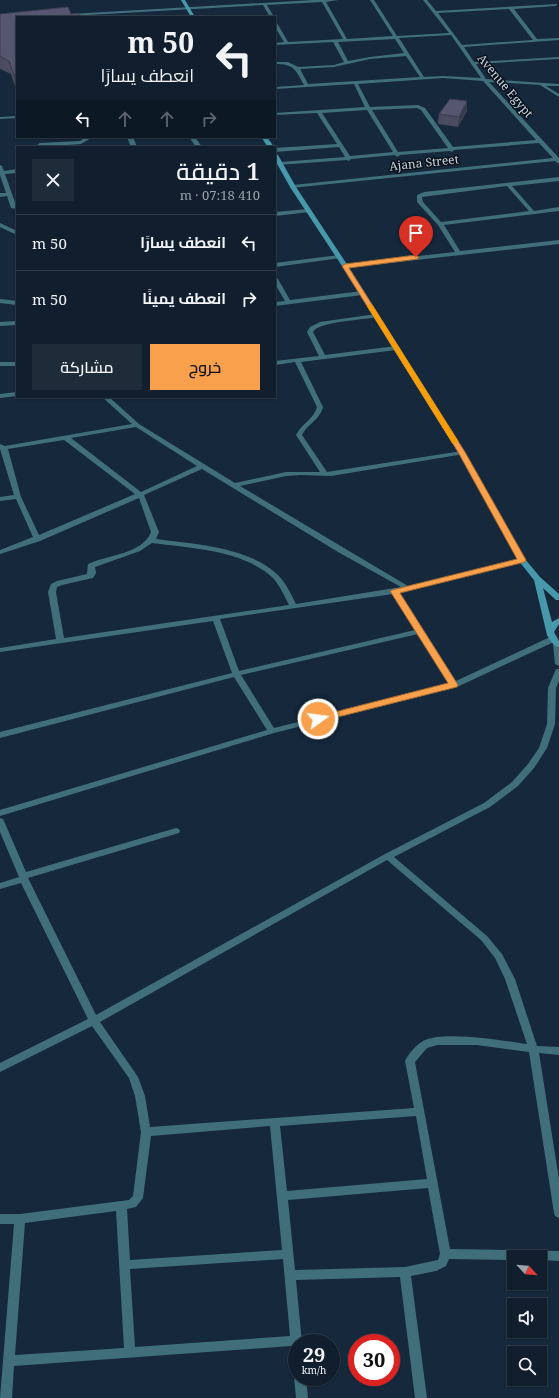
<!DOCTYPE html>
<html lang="ar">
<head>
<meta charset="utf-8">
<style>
  :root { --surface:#101e2d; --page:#1e2b39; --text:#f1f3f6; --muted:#9ca2aa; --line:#303c49; --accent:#f9a04c }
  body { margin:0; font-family:"Noto Serif",Cairo,serif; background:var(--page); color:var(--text); direction:rtl; height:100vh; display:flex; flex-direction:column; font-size:15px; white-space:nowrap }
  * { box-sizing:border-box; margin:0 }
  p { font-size:13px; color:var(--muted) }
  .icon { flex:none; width:22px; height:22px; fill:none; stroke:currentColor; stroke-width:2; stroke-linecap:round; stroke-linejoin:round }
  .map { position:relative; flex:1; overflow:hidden; direction:ltr }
  .panel { position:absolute; left:16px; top:146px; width:260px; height:252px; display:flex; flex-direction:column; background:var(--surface); border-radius:0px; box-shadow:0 1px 3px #0004,0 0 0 1px var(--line); direction:rtl }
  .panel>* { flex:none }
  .hud { position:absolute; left:16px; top:16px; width:260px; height:122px; border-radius:0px; box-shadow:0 1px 3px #0004,0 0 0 1px var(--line); direction:rtl; background:#101e2d; color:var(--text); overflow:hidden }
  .needle { width:26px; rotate:116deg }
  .controls { position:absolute; left:507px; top:1250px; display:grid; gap:8px }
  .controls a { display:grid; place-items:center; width:40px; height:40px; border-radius:0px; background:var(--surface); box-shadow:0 1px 3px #0004,0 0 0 1px var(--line); font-size:20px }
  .speed { position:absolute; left:288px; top:1334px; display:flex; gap:8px; font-size:20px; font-weight:700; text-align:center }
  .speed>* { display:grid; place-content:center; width:52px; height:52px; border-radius:50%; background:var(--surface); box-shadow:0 1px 3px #0004,0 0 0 1px var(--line); line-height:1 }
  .speed small { font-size:10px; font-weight:400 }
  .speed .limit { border:6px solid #d22; background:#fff; color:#111 }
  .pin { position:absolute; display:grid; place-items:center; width:34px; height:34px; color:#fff; margin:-41px -17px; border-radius:50% 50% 50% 0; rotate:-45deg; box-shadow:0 0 4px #0007 }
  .pin .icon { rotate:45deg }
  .me { position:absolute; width:44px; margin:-22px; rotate:76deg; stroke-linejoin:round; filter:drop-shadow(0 0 3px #0008) }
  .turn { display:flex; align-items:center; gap:14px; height:84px; padding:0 16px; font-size:18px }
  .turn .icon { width:52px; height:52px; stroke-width:2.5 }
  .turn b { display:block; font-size:28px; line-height:34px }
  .lanes { display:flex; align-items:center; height:38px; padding:0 16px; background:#0003; justify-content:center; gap:20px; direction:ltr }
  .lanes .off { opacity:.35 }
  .round { display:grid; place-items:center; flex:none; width:42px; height:42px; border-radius:0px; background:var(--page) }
  .head { display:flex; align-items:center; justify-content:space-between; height:68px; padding:0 16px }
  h1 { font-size:24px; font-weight:600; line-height:30px }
  .action { display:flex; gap:8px; margin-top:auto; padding:8px 16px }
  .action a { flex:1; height:46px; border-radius:0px; background:var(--accent); color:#111; font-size:16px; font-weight:600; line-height:46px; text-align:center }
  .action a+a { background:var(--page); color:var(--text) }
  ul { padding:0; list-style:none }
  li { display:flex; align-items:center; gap:12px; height:56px; padding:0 16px; border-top:1px solid var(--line) }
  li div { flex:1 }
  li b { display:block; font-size:15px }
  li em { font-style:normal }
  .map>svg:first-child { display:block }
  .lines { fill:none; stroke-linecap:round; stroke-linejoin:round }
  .minor { fill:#406f7b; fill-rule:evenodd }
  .tertiary { fill:#406f7b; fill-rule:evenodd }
  .secondary { fill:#4798ab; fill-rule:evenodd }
  .wall { fill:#4a4a61 }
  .shaded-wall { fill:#3c3c4f }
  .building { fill:#565671; stroke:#3c3c4f }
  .route { fill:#f9a04c; stroke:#a26831 }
  .slow { fill:#f59e0b }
  .labels { text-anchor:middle; stroke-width:3; stroke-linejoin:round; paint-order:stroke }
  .far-street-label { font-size:12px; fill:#c9d5e2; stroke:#081119 }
</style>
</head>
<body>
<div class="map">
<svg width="559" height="1398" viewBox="0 0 559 1398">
  <rect width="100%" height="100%" fill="#15283c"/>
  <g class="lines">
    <path class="minor" d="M313 0H338L326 2 347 39 393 36 370 0H374L397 36 449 33 423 0H427L436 11 557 4V5L555 6 514 9 537 39 559 38V40L464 47 474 62 559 57V59L476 64 486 79 559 84V86H546L559 94V97L540 85 489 82 559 158V164L555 161 291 188 290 187 293 185 553 158 539 143 454 150 452 152 450 151 400 155 397 157 395 155 351 159 349 161 347 160 278 165 277 164 280 162 345 157 339 147 275 152V148L337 144 317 113 275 115V113L365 107 354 84 275 89V87L304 85C295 69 294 64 275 64V62H288L298 67 334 65 344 62 333 42 275 45V43L284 42 275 27V22L277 23 288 42 343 39 322 2 267 5 274 17H270L263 5 70 16 68 15 70 14ZM509 9 533 40 462 45 438 13ZM451 35 481 78 443 76 424 77 399 38ZM395 39 404 53 370 57 348 61 338 42ZM406 56 420 77 308 84 300 69 334 67 370 59ZM443 78 483 81 536 140 453 147 425 108 418 105 370 107 358 84ZM417 108 421 110 448 148 398 152 372 110ZM367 110 393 152 350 156 322 113Z
      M86 137H93L81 144 40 147 37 145 40 143 80 141Z
      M127 137H133L137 147H131Z
      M189 137H195L202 147H196Z
      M0 165 2 166 4 171 17 169V173L5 174 17 208 16 209 11 208 7 196 0 197V193H6L0 175Z
      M559 177V181L512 186 534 211 559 207V211L444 225 460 251 559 240V244L345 268 342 266 345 264 455 252 438 225 417 202V195L424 192ZM507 186 529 211 441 222 423 202 422 197Z
      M308 209 311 211 310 212 275 216V212Z
      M0 223 17 231V235L0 227Z
      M339 255 342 257 341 258 275 267V263Z
      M275 277 278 279 290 300 362 291 365 293 362 295 275 306V302L285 301 275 284Z
      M0 299 17 301V305L0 303Z
      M376 314 378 315V317C365 320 319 321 313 332L325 355 396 346 399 348 396 350 301 362 323 407C320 420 307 424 302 435L327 472 462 451 465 453 464 454 331 476 300 475 286 476 240 486 344 548 408 586 522 558H525L526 560 525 562 413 589 409 591 406 590 399 592 456 681 550 637H556L557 639 556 641 457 687 274 733 0 816V810L267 730 234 677 0 738V732L232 673 213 621 0 652V648L56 639 48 592 51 584 57 581 87 574 88 564C107 555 143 554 151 532L139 498 40 541 0 554V550L33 537 16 499 0 501V497L14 495 0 449V444L5 446 132 424 102 397H109L139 424 235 483 286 472H320L296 435C301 424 314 419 317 407L295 362 275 365V361L319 356 307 332 310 327 320 322ZM136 427 197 466 141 492 71 438ZM64 440 135 494 39 535 21 497 8 449ZM202 469 338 552 401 587 296 604C291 594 286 583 278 575 249 547 194 544 156 539L159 532 144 495ZM152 543C190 548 244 550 273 578 280 586 284 595 289 605L64 638 56 592 57 587 62 585 93 578 96 573 95 567 140 551ZM393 594 415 630 239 671 220 619ZM418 634 449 684 274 728 241 675Z
      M17 321V325L0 326V322Z
      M0 362H17V366H0Z
      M17 392V396L0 398V394Z
      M554 642H559V666L555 664 553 644Z
      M556 669H559V681L556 688 555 724 547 748 534 768 518 786 490 807 394 857 487 936 502 954 515 979 537 1046 559 1047V1055L539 1053 559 1179V1218L555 1216 554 1213 529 1052 477 1045H437L427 1048 415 1062 450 1249 559 1251V1261L540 1260V1257H514V1260L449 1259 446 1266 436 1271 411 1276 427 1398H415L400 1277 296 1280 302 1343H297V1353L293 1352 291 1346 14 1366 12 1398H0L14 1224H0V1214H20L129 1200 133 1196 141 1132 135 1096 129 1078 92 1026 0 1072V1063L88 1019 21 883 0 889V883L19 877 0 832V818L3 819 4 821 26 872 176 828 179 829 180 831 179 833 28 878 96 1015 385 854 484 803 512 782 528 764 539 748 547 724 548 688ZM387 860 481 940 495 958 505 979 527 1044C504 1041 444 1030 423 1041 416 1045 409 1053 405 1061L414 1108 150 1127 145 1096 138 1077 100 1022ZM416 1116 427 1179 287 1191 280 1126ZM270 1126 282 1250 130 1260 127 1209 136 1207 143 1198 151 1136ZM428 1188 440 1254 438 1260 405 1267 295 1270 288 1200ZM116 1211 124 1348 15 1355 25 1223ZM283 1259 290 1336 135 1347 130 1269Z
      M296 1373H297V1377H306L308 1398H296L294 1377Z"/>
    <path class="tertiary" d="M17 116V118L0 119V117Z"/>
    <path class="secondary" d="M181 0H185L195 17H191Z
      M261 137H267L274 147H268Z
      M275 153 278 155 296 187 348 266 465 453 525 559 540 577 559 594V600H556L543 588 552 622 559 618V624L554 632 559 641V647C553 646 550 640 547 635L534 580 518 560 459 453 342 266 290 187 275 160Z"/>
  </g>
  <path class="wall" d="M0 14H71L80 16 90 17H17V93L11 74 0 69Z
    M467 111 458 127 438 124 439 114Z"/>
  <path class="shaded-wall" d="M467 101V111L458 127 459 117Z"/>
  <path class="building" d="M68 7 71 14 78 13 80 16H89L90 17H17V83L9 61 0 56V14Z
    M450 99 467 101 459 117 439 114Z"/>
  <path class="route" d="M416 255 419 257 418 259 349 268 465 452 526 560 525 562 400 593 458 685 457 687 318 722 313 719 315 717 448 683 390 591 392 590 517 559 458 452 342 266 345 264Z"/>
  <path class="slow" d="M370 304 373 306 458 441 457 443H452L451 441 367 306Z"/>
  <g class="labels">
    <g class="far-street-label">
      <text transform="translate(505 86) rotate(50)" y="4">Avenue Egypt</text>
      <text transform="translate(424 163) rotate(-6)" y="4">Ajana Street</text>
    </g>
  </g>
</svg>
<div class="controls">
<a><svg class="needle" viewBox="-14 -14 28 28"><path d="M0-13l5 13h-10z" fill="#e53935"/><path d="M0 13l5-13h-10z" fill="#9ca2aa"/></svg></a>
<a><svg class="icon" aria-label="sound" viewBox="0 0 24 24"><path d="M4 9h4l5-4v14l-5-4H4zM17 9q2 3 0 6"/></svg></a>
<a><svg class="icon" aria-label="search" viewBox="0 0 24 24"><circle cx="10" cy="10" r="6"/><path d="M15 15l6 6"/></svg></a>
</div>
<div class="speed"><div>29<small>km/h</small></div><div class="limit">30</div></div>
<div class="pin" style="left:416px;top:257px;background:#d93025"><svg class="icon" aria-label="arrive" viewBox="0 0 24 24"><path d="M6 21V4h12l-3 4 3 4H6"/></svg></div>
<svg class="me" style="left:318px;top:719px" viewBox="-20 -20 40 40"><circle r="17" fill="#f9a04c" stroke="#fff" stroke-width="3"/><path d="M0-11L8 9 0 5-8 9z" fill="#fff"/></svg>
<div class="hud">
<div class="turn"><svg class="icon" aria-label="left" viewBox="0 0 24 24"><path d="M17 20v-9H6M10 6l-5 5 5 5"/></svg><div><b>50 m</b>انعطف يسارًا</div></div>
<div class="lanes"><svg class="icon" aria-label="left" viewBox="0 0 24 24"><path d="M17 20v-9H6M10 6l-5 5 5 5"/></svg><svg class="icon off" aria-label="ahead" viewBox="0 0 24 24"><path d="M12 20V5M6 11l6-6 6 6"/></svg><svg class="icon off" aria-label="ahead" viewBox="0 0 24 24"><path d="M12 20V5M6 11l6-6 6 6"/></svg><svg class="icon off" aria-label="right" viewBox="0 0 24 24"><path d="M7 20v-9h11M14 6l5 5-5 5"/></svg></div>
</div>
<section class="panel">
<div class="head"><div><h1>1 دقيقة</h1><p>410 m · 07:18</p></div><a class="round"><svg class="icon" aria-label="close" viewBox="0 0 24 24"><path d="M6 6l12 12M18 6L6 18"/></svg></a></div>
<ul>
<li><svg class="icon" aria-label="left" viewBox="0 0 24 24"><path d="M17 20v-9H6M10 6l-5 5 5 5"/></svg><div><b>انعطف يسارًا</b></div><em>50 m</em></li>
<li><svg class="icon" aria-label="right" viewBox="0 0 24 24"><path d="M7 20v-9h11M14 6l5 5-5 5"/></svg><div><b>انعطف يمينًا</b></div><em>50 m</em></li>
</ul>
<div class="action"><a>خروج</a><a>مشاركة</a></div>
</section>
</div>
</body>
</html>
